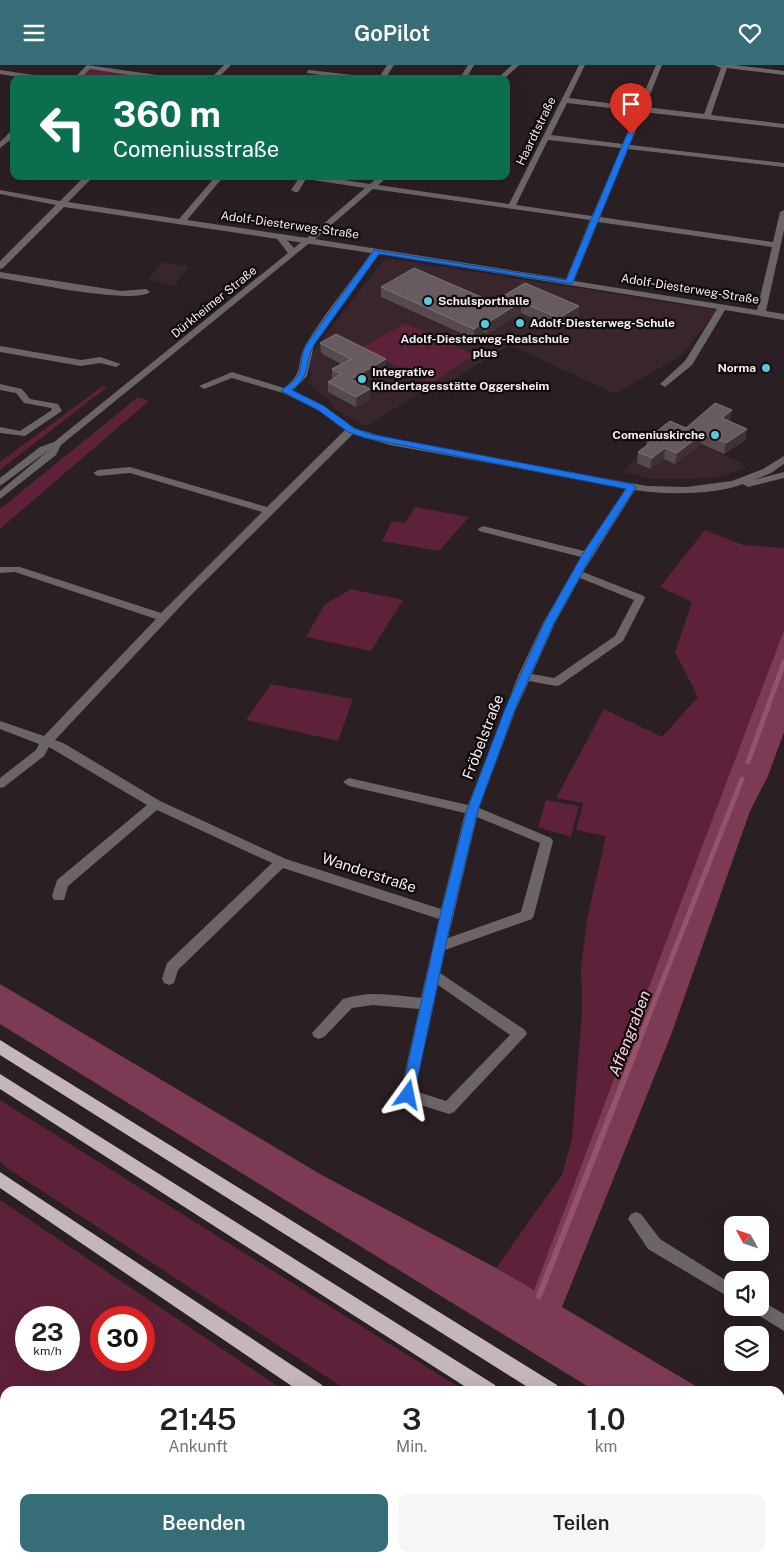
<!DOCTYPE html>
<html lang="de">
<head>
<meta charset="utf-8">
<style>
  :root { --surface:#fff; --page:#f6f6f6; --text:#202124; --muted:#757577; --accent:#376d76 }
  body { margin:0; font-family:"Public Sans",sans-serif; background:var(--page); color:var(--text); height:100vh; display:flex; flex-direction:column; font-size:19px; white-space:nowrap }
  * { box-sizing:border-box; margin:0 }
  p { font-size:16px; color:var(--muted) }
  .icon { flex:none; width:28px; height:28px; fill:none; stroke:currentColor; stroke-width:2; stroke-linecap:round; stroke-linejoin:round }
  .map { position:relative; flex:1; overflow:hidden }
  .panel { position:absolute; left:0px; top:1321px; width:785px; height:176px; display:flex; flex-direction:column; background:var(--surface); border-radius:15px 15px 0 0; box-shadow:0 5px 20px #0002 }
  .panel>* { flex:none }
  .banner { position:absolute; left:10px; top:10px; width:500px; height:105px; border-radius:10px; box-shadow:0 5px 20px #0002; background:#0b6e4f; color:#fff; overflow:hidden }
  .needle { width:32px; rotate:310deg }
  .controls { position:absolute; left:724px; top:1151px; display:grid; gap:10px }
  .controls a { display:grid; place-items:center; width:45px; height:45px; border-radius:10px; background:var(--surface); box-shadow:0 5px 20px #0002; font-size:25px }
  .speed { position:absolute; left:15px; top:1241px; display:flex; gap:10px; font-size:25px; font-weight:700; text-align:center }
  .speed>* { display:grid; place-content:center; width:65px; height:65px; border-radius:50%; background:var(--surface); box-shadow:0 5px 20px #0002; line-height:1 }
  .speed small { font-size:12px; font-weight:400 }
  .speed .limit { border:8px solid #d22; background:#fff; color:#111 }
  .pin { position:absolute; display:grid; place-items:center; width:42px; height:42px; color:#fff; margin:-51px -21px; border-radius:50% 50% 50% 0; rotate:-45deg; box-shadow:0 0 5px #0007 }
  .pin .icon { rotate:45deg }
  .me { position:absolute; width:55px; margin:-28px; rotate:12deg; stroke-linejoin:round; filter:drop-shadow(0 0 4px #0008) }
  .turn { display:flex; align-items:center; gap:18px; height:105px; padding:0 20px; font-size:22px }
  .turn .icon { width:65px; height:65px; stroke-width:2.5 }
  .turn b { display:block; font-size:35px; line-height:42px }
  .eta { display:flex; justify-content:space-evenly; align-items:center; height:85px; text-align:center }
  .eta b { font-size:30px; font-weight:600; line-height:35px }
  .primary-button { display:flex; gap:10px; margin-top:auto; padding:10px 20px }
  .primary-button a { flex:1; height:58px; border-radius:10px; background:var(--accent); color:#fff; font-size:20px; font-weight:600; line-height:58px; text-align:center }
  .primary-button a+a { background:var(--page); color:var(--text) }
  header { display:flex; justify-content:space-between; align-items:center; height:65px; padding:0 20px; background:var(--accent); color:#fff; font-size:22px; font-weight:600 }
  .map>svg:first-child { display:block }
  .built { fill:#38262c }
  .green { fill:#5e213a; fill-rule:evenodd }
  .forest { fill:#7d3a55 }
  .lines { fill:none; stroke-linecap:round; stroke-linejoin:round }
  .stream-far1 { stroke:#96516b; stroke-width:5 }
  .stream { stroke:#96516b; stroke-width:6 }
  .minor { fill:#6b6567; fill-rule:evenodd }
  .tertiary { fill:#6b6567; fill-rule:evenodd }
  .trunk { fill:#c4b6ba; fill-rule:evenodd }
  .wall { fill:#574a4e }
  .shaded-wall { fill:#3e3236 }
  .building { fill:#675b5f; stroke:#7d7275 }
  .route { fill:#1a73e8; stroke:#114b97 }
  .poi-dot { fill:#53cbda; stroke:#100b0c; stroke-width:2 }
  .labels { text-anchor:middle; stroke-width:4.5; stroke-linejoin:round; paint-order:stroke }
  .far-street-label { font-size:12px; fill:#f2eaed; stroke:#100b0c }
  .far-poi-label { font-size:12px; font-weight:bold; fill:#f2eaed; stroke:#100b0c; text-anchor:start }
  .street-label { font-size:15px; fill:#f2eaed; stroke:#100b0c }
  .water-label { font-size:16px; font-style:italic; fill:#f9cfdc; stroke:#100b0c }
</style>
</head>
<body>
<header><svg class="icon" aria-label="menu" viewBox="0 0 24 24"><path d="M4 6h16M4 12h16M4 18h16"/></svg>GoPilot<svg class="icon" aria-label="heart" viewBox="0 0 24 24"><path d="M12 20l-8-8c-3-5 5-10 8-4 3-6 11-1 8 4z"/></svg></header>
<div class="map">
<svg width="784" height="1497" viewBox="0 0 784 1497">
  <rect width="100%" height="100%" fill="#2a1f23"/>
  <path class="built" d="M385 193 717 245 682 290 615 329 510 280 441 322 431 321 369 360H363L338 346 325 332 308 319 307 316 311 312 309 299 311 290 316 282Z
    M163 197 181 200 190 201 174 221 148 214Z
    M665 364 742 398 746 403 719 412 687 414H652L623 407 652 374Z"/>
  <path class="green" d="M90 4 158 14H79Z
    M405 258 475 290 431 318 360 284Z
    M103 321 107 322 0 405V397Z
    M138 332 149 336 0 464V444Z
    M415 442 469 452 439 486 382 476 392 456 405 458Z
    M705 465 743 480 783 483 784 481V565L534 1225 496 1203 562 1110 572 1074 582 946 581 903 587 854 606 771 576 765 583 738 556 733 604 644 662 672 698 632 675 587 692 537 660 522Z
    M351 524 403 535 371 586 306 572 325 539Z
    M271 619 353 634 338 676 246 655Z
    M546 735 579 741 571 772 538 762Z
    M0 1035 465 1326H348L7 1103 0 1096Z
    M0 1135 285 1326H5V1492H523L527 1497H0ZM26 1252H69V1295H26ZM101 1252H144V1295H101Z
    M722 1492 729 1497H605L598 1493Z"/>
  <path class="forest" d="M784 565V667L768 711 750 746 671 970 562 1242 704 1326H595L0 959V919L320 1109 496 1203 534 1225Z
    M780 1371 784 1374V1443L780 1441Z"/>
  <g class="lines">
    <path class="stream-far1" d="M748 697 784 597
      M637 981 742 714"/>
    <path class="stream" d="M539 1231 638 979
      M397 1497 399 1492"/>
    <path class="minor" d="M87 0 171 12 174 14H155L90 4 80 14H73Z
      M224 0H231L217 14H210Z
      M387 0H394L385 14H378Z
      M468 0H474L466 14H459Z
      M512 0H519L504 14H497Z
      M579 0H585L569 33 638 42 656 0H662L645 42 704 49 721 3 714 0H734L784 6V10L727 3 711 50 784 59V63L643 47 630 80 784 98V102L628 84 600 152 773 177 780 147 784 145V165L766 246 784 249V255L725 245 692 300 665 322 660 319 685 296 717 244 379 189 314 280 307 311 292 326 324 341 354 363 391 374 647 421 686 422 732 416 763 404 784 391V399L771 408 754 415 784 407V413L748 422 743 419C716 430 664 430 635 425L583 507 644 531 645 533 623 576 560 620 556 621 529 616 516 644 479 743 551 773 553 776 534 850 532 854 445 885 440 908 525 965 527 969 454 1047 449 1049 402 1034 400 1030 419 944 373 940 352 943 324 972 319 974 314 972 312 968 343 934C369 925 395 930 421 933L439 854 283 803 178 905 174 918 169 920 164 918 162 914 167 898 272 798 157 745 68 821 64 835H54L52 831 57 815 147 740 49 682 44 691 4 722 0 723V713L36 685 39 679 0 664V656L44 671 156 554 15 507 0 508V502H20L161 548 262 447 130 408 98 411 93 408 98 405 130 402 267 442 345 365 318 345 283 328 232 313 204 324 199 321 232 307 284 323C306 306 295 298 306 279 325 248 350 218 371 188L64 142 3 203 0 204V196L56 140 0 129V125L60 136 85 111H94L68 137 179 154 216 111H224L187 155 307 173 365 123 306 114 298 127H295L291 125 299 113 295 111H317L370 119 379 111H388L378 120 509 139ZM567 38 636 46 623 79 551 70ZM548 75 621 83 592 151 516 140ZM373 124 590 155 566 214 315 174ZM598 157 772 182 757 245 574 216ZM353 369 390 380 626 423 584 486 483 461 478 464 479 466 581 492 543 558 518 611 468 740 349 713 343 717 349 721 465 748 441 844 286 794 160 736 65 679 55 675 192 529ZM580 513 634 535 615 571 554 613 532 609 555 558ZM477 752 540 778 521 847 448 873ZM438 920 510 970 446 1036 415 1026Z
      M0 5 47 12 50 14H31L0 9Z
      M309 5 370 12 373 14H349L307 8V6Z
      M11 66H14V72L0 83V77Z
      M0 207 121 226 146 224 150 227C134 240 25 217 0 213Z
      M0 281 81 295 100 292 121 299 116 302 100 298 81 301 0 287Z
      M0 319 22 324 30 334 58 339 62 346 25 371 0 368V362L20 366 52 345 51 343 24 338 16 328 0 325Z
      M636 1147 641 1149 660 1174 732 1219V1234L648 1184 628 1154 631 1149Z
      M760 1235 784 1249V1266L753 1247 751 1242H760Z"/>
    <path class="tertiary" d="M276 169H282L294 183 305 174 312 176 61 380 56 390 0 434V426L49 385 0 421V413L40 382 54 377 288 188 275 171Z"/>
    <path class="trunk" d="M0 975 557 1320 559 1326H534L0 990Z
      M0 1009 495 1320 497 1326H472L0 1024Z
      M0 1107 322 1320 324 1326H299L0 1123Z
      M780 1460 784 1462V1483L780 1481Z
      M526 1492H548L550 1497H528Z
      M567 1492H591L593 1497H569Z
      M738 1492H763L765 1497H740Z"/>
  </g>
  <path class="wall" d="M525 218 579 241 578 251 558 264 521 248 487 269 484 267 474 274 381 232V222L493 237Z
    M320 278 386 294V305L361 319 370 324V334L356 342 328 327V317L332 315V304L341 299 321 288Z
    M732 345 729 356 747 364 745 375 724 389 701 379 675 399 664 394 650 404 637 398 638 387 646 381 647 374 686 363Z"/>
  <path class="shaded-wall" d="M521 237V248L487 269V258Z
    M579 241 578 251 558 264 559 253Z
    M485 257 484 267 474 274V264Z
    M386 294V305L352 325 351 314Z
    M370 324V334L356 342V332Z
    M732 345 730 356 720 364 722 353Z
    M747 364 745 375 724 389 726 378Z
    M703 368 701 379 675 399 677 388Z
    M665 383 664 394 650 404 652 393Z
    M5 1432V1453L0 1464V1442Z"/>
  <path class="building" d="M414 203 493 237 525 218 579 241 559 253 521 237 487 258 485 257 474 264 381 222Z
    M336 269 386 294 351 314 370 324 356 332 328 317 341 309 332 304 351 294 320 278Z
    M715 338 732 345 722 353 747 364 726 378 703 368 677 388 665 383 652 393 638 387 653 376 647 374 670 356 686 363Z
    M0 1416 5 1418V1432L0 1442Z"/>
  <path class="route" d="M631 67 634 69 572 219 379 189 314 280C303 300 313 308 292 325L324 341 354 363 370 369 632 419 636 422 592 490 554 558 515 644 478 745 452 851 414 1030 412 1034 408 1036 403 1034 401 1030 440 851 467 745 505 644 544 558 582 490 626 424 365 373 348 367 318 345 281 326C287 320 296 316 299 308 302 298 301 290 306 280L374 185 566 215 627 69Z"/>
  <g class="poi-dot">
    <circle cx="428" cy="236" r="5"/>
    <circle cx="520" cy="258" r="5"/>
    <circle cx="485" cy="259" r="5"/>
    <circle cx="766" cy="303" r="5"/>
    <circle cx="362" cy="314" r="5"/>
    <circle cx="715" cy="370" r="5"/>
  </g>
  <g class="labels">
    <g class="far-street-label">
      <text transform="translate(536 66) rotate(-64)" y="4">Haardtstraße</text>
      <text transform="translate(290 160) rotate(8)" y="4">Adolf-Diesterweg-Straße</text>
      <text transform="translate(690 224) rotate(9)" y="4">Adolf-Diesterweg-Straße</text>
      <text transform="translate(214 237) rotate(-39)" y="4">Dürkheimer Straße</text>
    </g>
    <g class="far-poi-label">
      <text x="438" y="240">Schulsporthalle</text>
      <text x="530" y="262">Adolf-Diesterweg-Schule</text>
      <text x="485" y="278" text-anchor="middle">Adolf-Diesterweg-Realschule<tspan x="485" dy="14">plus</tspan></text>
      <text x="756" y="307" text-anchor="end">Norma</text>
      <text x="372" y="311">Integrative<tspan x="372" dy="14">Kindertagesstätte Oggersheim</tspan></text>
      <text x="705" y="374" text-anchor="end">Comeniuskirche</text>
    </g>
    <g class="street-label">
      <text transform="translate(483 672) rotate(-69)" y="5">Fröbelstraße</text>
      <text transform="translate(369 808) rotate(18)" y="5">Wanderstraße</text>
    </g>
    <g class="water-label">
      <text transform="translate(629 968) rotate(-69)" y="6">Affengraben</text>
    </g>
  </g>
</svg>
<div class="controls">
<a><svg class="needle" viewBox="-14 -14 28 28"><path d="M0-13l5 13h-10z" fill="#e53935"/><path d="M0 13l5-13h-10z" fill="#757577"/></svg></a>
<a><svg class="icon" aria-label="sound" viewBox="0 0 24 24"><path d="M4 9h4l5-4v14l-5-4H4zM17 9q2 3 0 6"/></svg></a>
<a><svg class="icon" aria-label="layers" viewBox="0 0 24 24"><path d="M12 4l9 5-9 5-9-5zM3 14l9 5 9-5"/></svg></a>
</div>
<div class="speed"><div>23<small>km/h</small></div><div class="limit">30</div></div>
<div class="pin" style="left:631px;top:69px;background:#d93025"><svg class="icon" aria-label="arrive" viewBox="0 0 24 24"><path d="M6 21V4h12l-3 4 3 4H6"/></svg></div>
<svg class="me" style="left:408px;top:1030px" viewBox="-20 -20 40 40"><path d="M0-17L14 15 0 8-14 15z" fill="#1a73e8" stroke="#fff" stroke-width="4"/></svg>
<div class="banner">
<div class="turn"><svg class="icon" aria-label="left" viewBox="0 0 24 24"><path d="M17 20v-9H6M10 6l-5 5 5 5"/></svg><div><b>360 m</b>Comeniusstraße</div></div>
</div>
<section class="panel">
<div class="eta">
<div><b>21:45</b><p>Ankunft</p></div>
<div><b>3</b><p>Min.</p></div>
<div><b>1.0</b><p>km</p></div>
</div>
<div class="primary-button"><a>Beenden</a><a>Teilen</a></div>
</section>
</div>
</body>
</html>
